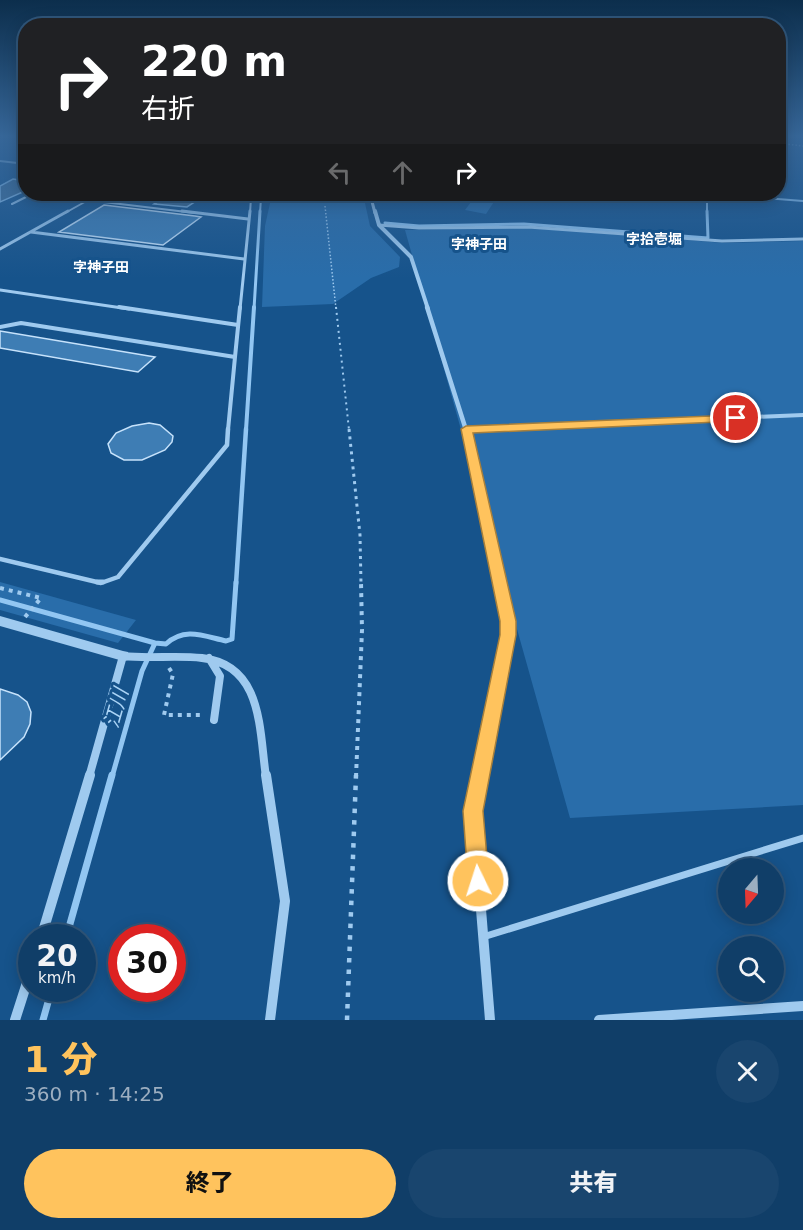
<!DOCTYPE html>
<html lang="ja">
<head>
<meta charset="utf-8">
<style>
  :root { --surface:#103e68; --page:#19456e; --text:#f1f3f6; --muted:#9caec0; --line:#30577c; --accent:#ffc35d }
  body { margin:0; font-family:"DejaVu Sans","Noto Sans JP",sans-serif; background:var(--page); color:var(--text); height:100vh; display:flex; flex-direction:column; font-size:22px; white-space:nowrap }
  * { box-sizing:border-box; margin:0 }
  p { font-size:20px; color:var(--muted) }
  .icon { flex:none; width:33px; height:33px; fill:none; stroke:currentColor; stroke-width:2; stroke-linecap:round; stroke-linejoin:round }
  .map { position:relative; height:1020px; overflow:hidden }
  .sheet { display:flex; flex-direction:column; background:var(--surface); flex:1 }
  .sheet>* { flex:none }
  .hud { position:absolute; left:18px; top:18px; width:768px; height:183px; border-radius:24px; box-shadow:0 3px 15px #0003,0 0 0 2px var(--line); background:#202124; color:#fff; overflow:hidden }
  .needle { width:39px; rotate:199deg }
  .tools { position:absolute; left:718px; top:858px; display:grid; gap:12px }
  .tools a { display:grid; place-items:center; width:66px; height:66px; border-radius:50%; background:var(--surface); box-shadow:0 3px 15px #0003,0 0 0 2px var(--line); font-size:30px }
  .speed { position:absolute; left:18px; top:924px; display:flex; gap:12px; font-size:30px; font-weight:700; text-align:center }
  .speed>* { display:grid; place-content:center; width:78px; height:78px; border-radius:50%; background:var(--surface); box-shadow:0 3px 15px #0003,0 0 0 2px var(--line); line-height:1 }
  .speed small { font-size:15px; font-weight:400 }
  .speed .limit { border:9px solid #d22; background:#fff; color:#111 }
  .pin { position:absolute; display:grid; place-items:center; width:51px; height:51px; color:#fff; margin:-26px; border:3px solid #fff; border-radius:50%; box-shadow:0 2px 6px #0007 }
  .me { position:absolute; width:66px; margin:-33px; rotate:356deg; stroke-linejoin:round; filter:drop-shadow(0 0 4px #0008) }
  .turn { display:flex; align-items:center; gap:21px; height:126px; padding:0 24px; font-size:27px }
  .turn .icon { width:78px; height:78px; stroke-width:2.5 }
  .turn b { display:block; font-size:42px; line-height:51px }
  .lanes { display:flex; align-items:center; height:57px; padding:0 24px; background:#0003; justify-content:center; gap:30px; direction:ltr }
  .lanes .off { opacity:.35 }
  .round { display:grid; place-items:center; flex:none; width:63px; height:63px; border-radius:32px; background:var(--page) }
  .headline { display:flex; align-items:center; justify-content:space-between; height:102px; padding:0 24px }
  h1 { font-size:36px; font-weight:800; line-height:45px; color:var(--accent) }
  .primary-button { display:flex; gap:12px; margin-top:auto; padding:12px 24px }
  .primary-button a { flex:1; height:69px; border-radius:36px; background:var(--accent); color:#111; font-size:24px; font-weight:800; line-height:69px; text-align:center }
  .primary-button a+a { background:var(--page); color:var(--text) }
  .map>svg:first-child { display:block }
  .green { fill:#296daa }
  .water { fill:#406d95; stroke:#92c6f2; stroke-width:1.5 }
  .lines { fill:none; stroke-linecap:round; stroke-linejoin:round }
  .stream-far5 { stroke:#92c6f2; stroke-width:2 }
  .stream-far4 { stroke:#92c6f2; stroke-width:3 }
  .stream-far3 { stroke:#92c6f2; stroke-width:4 }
  .stream-far2 { stroke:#92c6f2; stroke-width:4.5 }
  .stream-far1 { stroke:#92c6f2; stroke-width:5 }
  .stream { stroke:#92c6f2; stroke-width:7 }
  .building { fill:#3e7db4; stroke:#c6e2fb; stroke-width:1.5 }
  .path-far4 { stroke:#9fcaef; stroke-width:1.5; stroke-dasharray:1.5 2; stroke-linecap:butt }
  .path-far3 { stroke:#9fcaef; stroke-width:2; stroke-dasharray:2 4; stroke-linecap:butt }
  .path-far2 { stroke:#9fcaef; stroke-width:3; stroke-dasharray:3 4.5; stroke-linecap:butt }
  .path-far1 { stroke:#9fcaef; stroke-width:4; stroke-dasharray:4 5; stroke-linecap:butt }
  .path { stroke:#9fcaef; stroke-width:4.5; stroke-dasharray:4.5 7; stroke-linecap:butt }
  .service-far5 { stroke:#9fcaef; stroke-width:2 }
  .service-far4 { stroke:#9fcaef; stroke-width:3 }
  .service-far3 { stroke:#9fcaef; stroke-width:4 }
  .service-far2 { stroke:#9fcaef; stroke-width:4.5 }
  .service-far1 { stroke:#9fcaef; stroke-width:5 }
  .service { stroke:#9fcaef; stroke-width:7 }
  .minor-far5 { stroke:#9fcaef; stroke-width:3 }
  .minor-far4 { stroke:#9fcaef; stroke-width:4 }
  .minor-far3 { stroke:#9fcaef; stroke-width:4.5 }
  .minor-far2 { stroke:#9fcaef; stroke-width:6 }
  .minor-far1 { stroke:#9fcaef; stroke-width:8 }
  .minor { stroke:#9fcaef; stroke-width:10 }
  .tertiary { fill:#9fcaef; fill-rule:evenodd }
  .route { fill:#ffc35d; stroke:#a67f3c; stroke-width:1.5 }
  .labels { text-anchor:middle; stroke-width:6; stroke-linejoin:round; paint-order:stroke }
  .far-neighbourhood-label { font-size:14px; font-weight:bold; fill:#fff; stroke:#16538b }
  .near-water-label { font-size:20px; font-style:italic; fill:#abd4f6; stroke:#16538b }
</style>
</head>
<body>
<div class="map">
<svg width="803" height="1020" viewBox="0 0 803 1020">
  <rect width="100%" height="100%" fill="#16538b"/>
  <path class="green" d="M272 194H363L370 226 400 257 399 267 371 278 333 304 262 307 265 226Z
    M477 194H499L486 214 465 210Z
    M494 228H537L724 243 803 241V805L570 818 405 230Z
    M0 582 136 620 118 643 0 610Z"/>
  <path class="water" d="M13 179 25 181V191L0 202V186Z
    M170 194H207L187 207 154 204Z"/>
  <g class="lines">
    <path class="stream-far5" d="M231 194 261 198 260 213
      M707 194V213
      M715 194 803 201"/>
    <path class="stream-far4" d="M385 223 419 226 524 224 708 238 707 211
      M254 309 260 211"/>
    <path class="stream-far3" d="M246 430 254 307"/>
    <path class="stream-far2" d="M236 584 246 429"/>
    <path class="stream-far1" d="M0 600 155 643 166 644C185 627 203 636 226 641L232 639 236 582
      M112 777 142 671 155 643"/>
    <path class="stream" d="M66 938 112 775
      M43 1020 52 988"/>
  </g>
  <path class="building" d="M104 205 195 216 201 217 163 245 59 232Z
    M0 331 155 357 138 372 0 348Z
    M149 423 160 425 173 436 172 442 165 450 142 460H124L111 453 108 444 116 433 132 426Z
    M0 689 18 695 27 702 31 712 30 724 24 737 0 760Z"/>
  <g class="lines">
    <path class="path-far4" d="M778 143 803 146
      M325 206 336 309"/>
    <path class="path-far3" d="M336 307 349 430"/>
    <path class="path-far2" d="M349 429 360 535 361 584"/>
    <path class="path-far1" d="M0 588 41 598 25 617
      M169 668 173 674 164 715H204
      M356 777 362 630 361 582"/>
    <path class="path" d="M347 1020 356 775"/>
    <path class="service-far5" d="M0 161 26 164
      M224 194 251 198 250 213
      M87 200 195 213
      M12 204 32 194
      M65 213 99 194"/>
    <path class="service-far4" d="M182 211 248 219
      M379 225 419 228 528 227 722 241 803 239
      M31 232 244 259
      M0 249 68 211
      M0 290 129 309
      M240 309 250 211"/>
    <path class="service-far3" d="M119 307 238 325
      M0 327 21 323 235 357 228 430
      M235 357 240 307
      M466 429 803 415"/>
    <path class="service-far2" d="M0 559 101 583 118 577 227 445 228 429"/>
    <path class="service-far1" d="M97 582H103"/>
    <path class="service" d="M483 937 803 838"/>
    <path class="minor-far5" d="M316 194 325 199 333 194
      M370 194 375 213"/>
    <path class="minor-far4" d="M375 211 379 225 411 257 428 309"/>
    <path class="minor-far3" d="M427 307 466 430"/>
    <path class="minor-far2" d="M466 429 502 584"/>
    <path class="minor-far1" d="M209 658 220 676 214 720
      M89 777 123 656C149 659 176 655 202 658 263 665 259 729 266 777
      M480 777 508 635 502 582"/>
    <path class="minor" d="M266 775 285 901 270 1020
      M480 775 473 811 490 1020
      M41 938 90 775
      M15 1020 32 967
      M599 1020 803 1006"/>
    <path class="tertiary" d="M0 616 123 651 128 652 129 656 128 660 123 661 0 626Z"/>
  </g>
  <linearGradient id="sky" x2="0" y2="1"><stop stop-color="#0c2e4c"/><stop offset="0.49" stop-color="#366698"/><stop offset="1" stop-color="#366698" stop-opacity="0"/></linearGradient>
  <rect width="803" height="278" fill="url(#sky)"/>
  <path class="route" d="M736 415 740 416V421L473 433 516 621V635L483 811 489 881 486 888 478 891 471 888 468 881 463 811 500 635V621L461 429 466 426Z"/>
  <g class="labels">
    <g class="far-neighbourhood-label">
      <text x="654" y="244">字拾壱堀</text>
      <text x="479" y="249">字神子田</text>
      <text x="101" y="272">字神子田</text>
    </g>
    <g class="near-water-label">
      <text transform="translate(116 708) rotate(-74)" y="7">江川</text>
    </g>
  </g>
</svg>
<div class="tools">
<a><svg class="needle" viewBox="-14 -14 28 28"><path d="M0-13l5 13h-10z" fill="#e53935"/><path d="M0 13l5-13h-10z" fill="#9caec0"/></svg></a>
<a><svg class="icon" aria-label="search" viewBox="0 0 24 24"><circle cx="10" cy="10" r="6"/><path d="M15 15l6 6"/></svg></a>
</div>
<div class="speed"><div>20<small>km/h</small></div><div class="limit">30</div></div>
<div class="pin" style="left:736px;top:418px;background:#d93025"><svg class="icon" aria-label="arrive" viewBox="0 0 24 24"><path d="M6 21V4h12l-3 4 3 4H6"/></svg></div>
<svg class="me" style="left:478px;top:881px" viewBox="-20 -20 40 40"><circle r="17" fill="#ffc35d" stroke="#fff" stroke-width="3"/><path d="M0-11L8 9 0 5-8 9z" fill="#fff"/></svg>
<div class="hud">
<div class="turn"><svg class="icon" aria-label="right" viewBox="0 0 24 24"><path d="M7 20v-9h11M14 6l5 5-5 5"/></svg><div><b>220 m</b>右折</div></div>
<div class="lanes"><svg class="icon off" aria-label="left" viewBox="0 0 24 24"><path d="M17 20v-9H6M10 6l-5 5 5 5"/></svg><svg class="icon off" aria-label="ahead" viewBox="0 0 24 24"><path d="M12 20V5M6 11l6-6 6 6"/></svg><svg class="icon" aria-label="right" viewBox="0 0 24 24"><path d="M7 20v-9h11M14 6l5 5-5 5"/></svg></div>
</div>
</div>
<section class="sheet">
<div class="headline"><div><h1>1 分</h1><p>360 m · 14:25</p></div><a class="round"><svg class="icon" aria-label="close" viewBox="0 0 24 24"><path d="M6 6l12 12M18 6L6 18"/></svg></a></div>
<div class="primary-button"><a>終了</a><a>共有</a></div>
</section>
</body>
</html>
